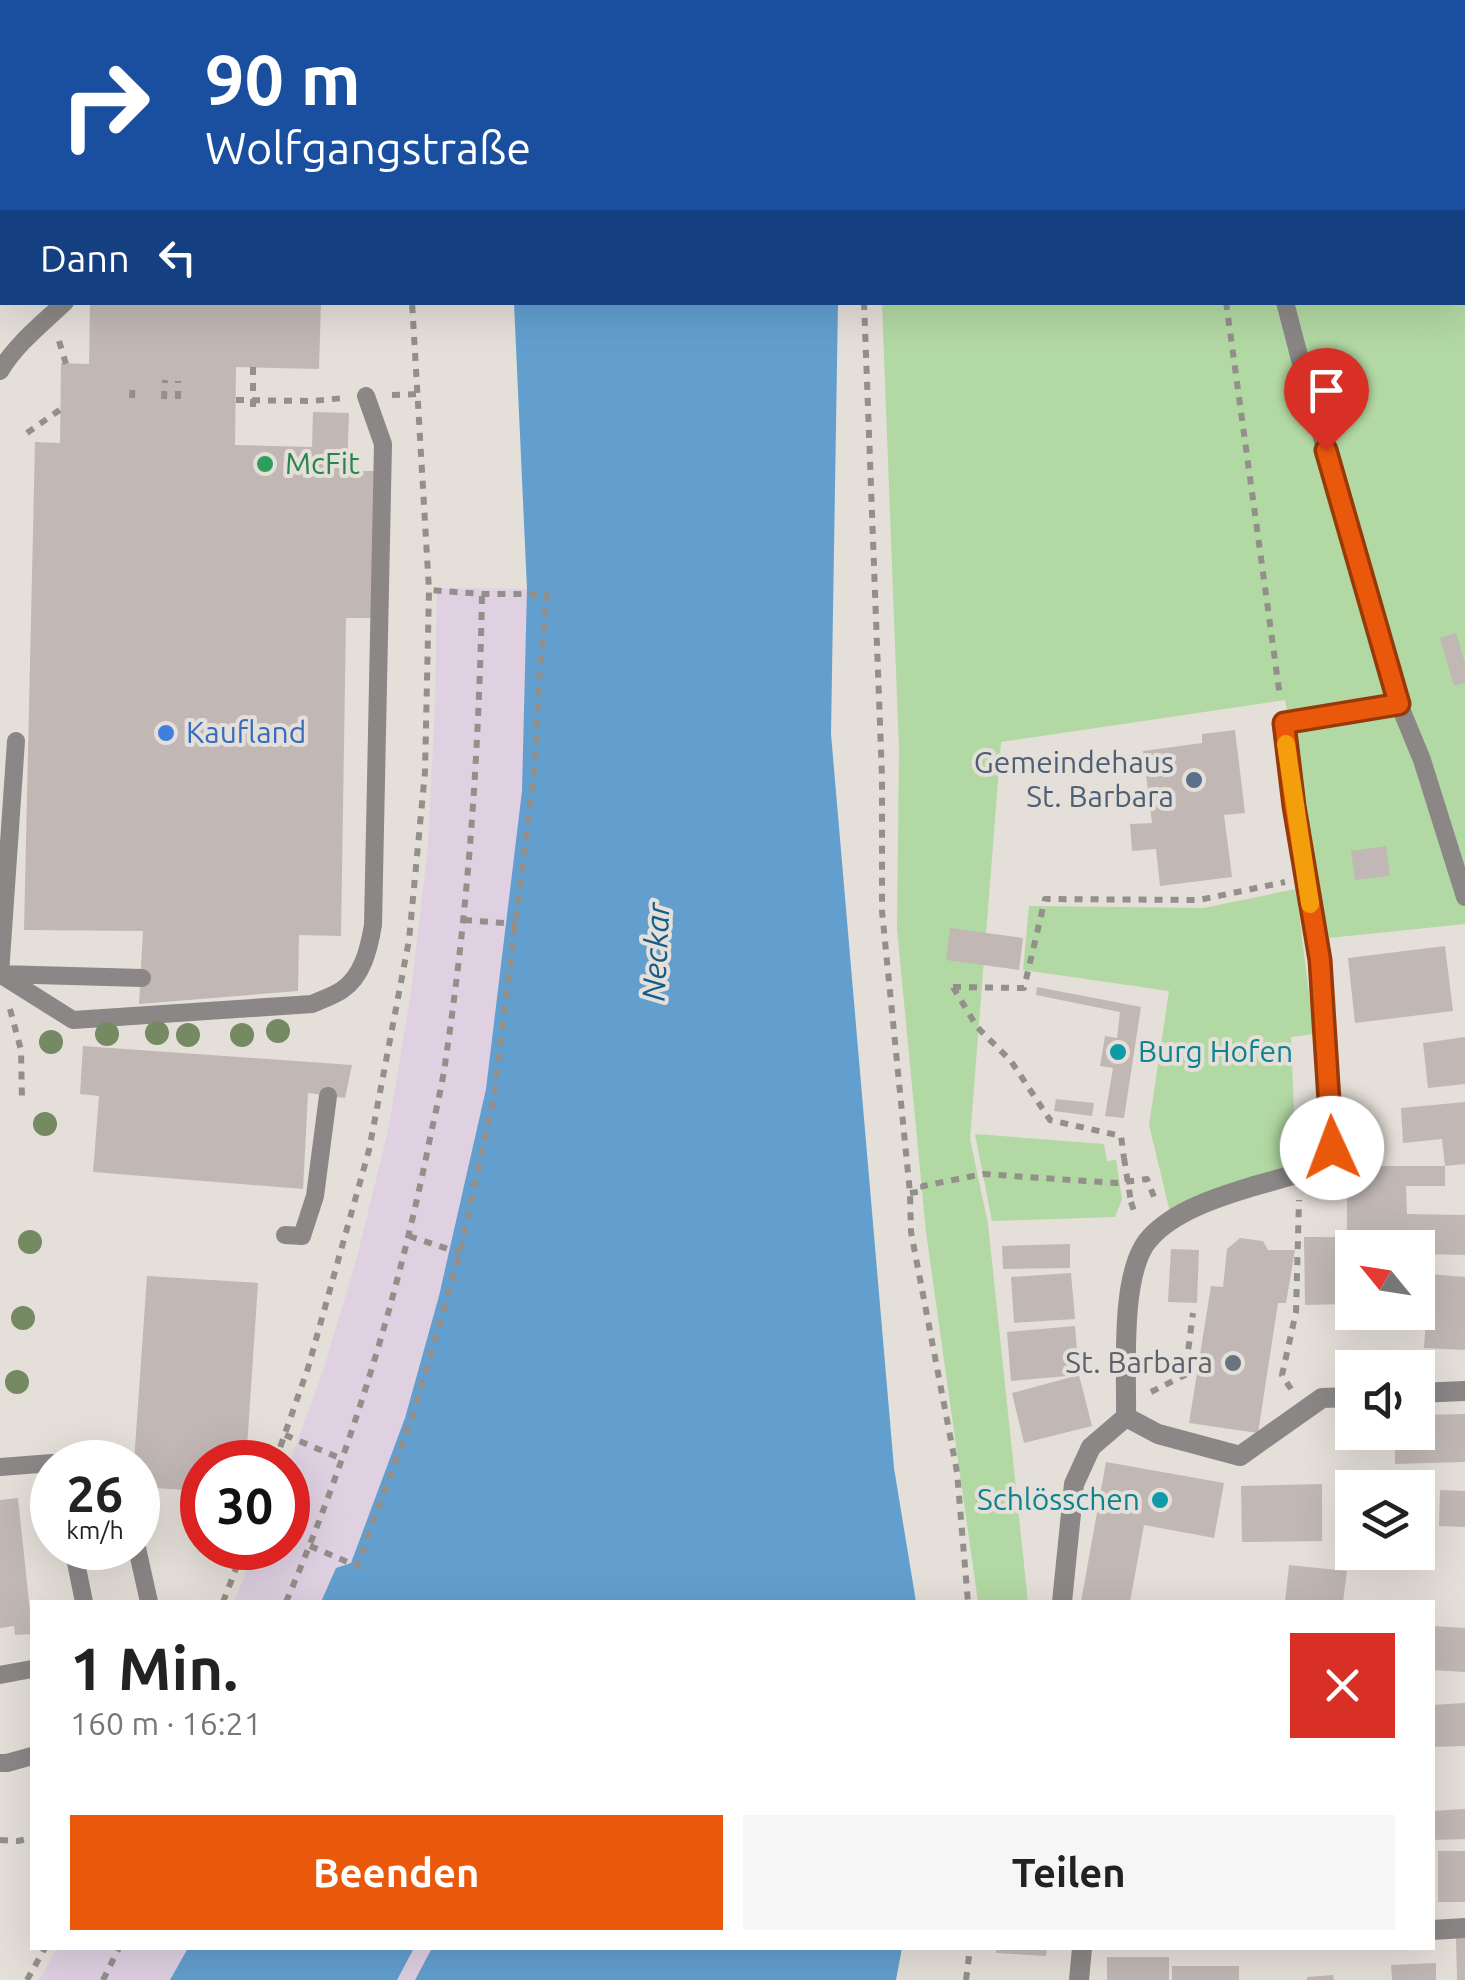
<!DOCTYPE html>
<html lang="de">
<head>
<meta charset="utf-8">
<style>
  :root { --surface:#fff; --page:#f6f6f6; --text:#222; --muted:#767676; --accent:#ea580c }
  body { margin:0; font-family:Ubuntu,sans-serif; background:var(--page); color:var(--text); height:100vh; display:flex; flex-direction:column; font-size:38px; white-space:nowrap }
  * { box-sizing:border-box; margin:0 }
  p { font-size:32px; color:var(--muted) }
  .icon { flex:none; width:55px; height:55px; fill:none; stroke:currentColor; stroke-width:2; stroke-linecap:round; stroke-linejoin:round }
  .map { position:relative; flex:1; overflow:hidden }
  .details { position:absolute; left:30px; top:1600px; width:1405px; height:350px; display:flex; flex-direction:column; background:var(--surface); border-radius:0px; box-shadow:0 10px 40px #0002 }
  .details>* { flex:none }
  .guide { position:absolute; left:0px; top:0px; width:1465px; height:305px; box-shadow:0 10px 40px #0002; background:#1a4fa0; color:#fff; overflow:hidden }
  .needle { width:65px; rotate:300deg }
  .tools { position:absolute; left:1335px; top:1230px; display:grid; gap:20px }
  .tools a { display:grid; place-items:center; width:100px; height:100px; border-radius:0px; background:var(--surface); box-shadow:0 10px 40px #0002; font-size:50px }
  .speed { position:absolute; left:30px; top:1440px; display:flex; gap:20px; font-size:50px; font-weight:700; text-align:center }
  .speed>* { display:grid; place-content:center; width:130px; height:130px; border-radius:50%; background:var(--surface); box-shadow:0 10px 40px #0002; line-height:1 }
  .speed small { font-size:25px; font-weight:400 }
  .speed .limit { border:15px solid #d22; background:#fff; color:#111 }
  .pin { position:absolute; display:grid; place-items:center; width:85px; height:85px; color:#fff; margin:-102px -42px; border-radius:50% 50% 50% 0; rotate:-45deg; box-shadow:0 0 10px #0007 }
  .pin .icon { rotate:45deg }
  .me { position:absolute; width:110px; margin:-55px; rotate:358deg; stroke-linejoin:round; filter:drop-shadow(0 0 8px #0008) }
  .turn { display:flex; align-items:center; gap:35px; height:210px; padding:0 40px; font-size:45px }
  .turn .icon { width:130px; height:130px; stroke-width:2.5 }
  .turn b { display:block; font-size:70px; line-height:85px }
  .then { display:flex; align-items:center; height:95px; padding:0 40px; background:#0003; gap:20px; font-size:38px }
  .round { display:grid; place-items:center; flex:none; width:105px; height:105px; border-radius:0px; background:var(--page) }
  .headline { display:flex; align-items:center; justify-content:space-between; height:170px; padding:0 40px }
  h1 { font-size:60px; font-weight:700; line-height:75px }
  .button { display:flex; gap:20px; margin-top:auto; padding:20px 40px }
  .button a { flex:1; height:115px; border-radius:0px; background:var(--accent); color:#fff; font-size:40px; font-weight:700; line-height:115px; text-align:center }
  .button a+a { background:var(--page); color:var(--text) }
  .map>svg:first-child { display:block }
  .industrial { fill:#dfd0e2 }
  .green { fill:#b2d8a3 }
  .water { fill:#629fcf }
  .building { fill:#c1b8b5 }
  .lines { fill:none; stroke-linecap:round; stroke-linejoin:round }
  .path { stroke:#938f8b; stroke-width:6; stroke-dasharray:8 8; stroke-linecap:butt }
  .lane { stroke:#8b8787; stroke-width:18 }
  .street { stroke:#8b8787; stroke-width:20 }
  .secondary { stroke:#635d5d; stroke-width:20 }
  .path-bridge { stroke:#938f8b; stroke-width:6; stroke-dasharray:8 8; stroke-linecap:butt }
  .tree { fill:#758963 }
  .route-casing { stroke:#983908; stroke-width:25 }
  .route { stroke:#ea580c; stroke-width:18 }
  .slow { stroke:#f59e0b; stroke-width:18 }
  .leisure-dot { fill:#2e9e5b; stroke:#e4dfd8; stroke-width:4 }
  .shop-dot { fill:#3f7fe0; stroke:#e4dfd8; stroke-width:4 }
  .service-dot { fill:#5c6f8a; stroke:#e4dfd8; stroke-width:4 }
  .culture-dot { fill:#0f9aa8; stroke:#e4dfd8; stroke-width:4 }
  .worship-dot { fill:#6b7280; stroke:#e4dfd8; stroke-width:4 }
  .labels { text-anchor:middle; stroke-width:8; stroke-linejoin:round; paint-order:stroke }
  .leisure-label { font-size:30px; fill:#27864d; stroke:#e4dfd8; text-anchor:start }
  .shop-label { font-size:30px; fill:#366cbe; stroke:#e4dfd8; text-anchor:start }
  .service-label { font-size:30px; fill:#4e5e75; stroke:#e4dfd8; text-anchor:end }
  .culture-label { font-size:30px; fill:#0d838f; stroke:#e4dfd8; text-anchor:start }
  .worship-label { font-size:30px; fill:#5b616d; stroke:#e4dfd8; text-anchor:end }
  .water-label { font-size:32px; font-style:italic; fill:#165c8a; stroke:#e4dfd8 }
</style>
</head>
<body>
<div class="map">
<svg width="1465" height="1980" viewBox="0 0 1465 1980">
  <rect width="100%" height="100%" fill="#e4dfd8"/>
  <path class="industrial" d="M577 586 520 1602H234L256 1548H288V1467L323 1371 356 1261 388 1131 411 992 428 846 435 705 437 588 527 589Z
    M57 1948H432L415 1980H39Z"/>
  <path class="green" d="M925 0H1465V924L1329 938 1285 700 1001 742 970 1139 988 1224 1028 1602H978L926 1232 897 929 899 749 882 303 1462 302V2H926Z
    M1296 889 1314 1034 1291 1037 1295 1136 1326 1138 1311 1159 1170 1212 1149 1125 1169 991 1023 970 1029 906 1204 908Z
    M975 1134 1104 1144 1107 1161 1116 1160 1122 1199 1115 1217 992 1221Z"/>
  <path class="water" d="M486 0H811V2H486Z
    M514 303H838L831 734 894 1468 916 1602H321L336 1568 351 1563 405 1418 439 1296 486 1089 522 791 527 589Z
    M188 1948H414L397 1980H170Z
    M432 1948H902L896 1980H415Z"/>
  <path class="building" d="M90 302H321L319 369 236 367 235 445 312 447 313 412 349 413 347 471H375L372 618H346L341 936 299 935 298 991 139 1004 143 931 24 930 35 442 60 443 61 363 89 364Z
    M1456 633 1465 663V683L1454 686 1440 638Z
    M1235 730 1245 813 1224 815 1232 877 1160 886 1156 849 1132 851 1130 824 1152 823 1143 751 1202 743V734Z
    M1386 846 1390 876 1355 880 1351 851Z
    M950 928 1023 938 1019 970 946 960Z
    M1445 946 1453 1011 1355 1023 1348 958Z
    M1037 987 1141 1007 1124 1118 1105 1116 1113 1068 1100 1066 1105 1036 1117 1038 1120 1012 1036 995Z
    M1465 1037V1084L1428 1088 1423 1043Z
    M83 1046 352 1065 345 1098 308 1093 303 1189 93 1172 99 1096 80 1094Z
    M1056 1099 1094 1103 1092 1116 1054 1111Z
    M1465 1102V1164L1445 1166 1442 1139 1403 1143 1401 1108Z
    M1347 1166H1445V1186H1406L1407 1214 1465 1215V1255L1418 1254V1248H1352V1254H1347Z
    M1304 1237H1336L1337 1261H1352V1304L1305 1305Z
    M1240 1238 1263 1241 1268 1250H1295L1286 1303H1278L1258 1433 1189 1423 1211 1286 1223 1287 1227 1249Z
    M1070 1244V1268L1003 1269 1002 1246Z
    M1171 1249 1199 1250 1197 1303 1168 1302Z
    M1071 1273 1075 1319 1014 1323 1011 1277Z
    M1429 1274 1465 1277V1350L1424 1348Z
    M147 1276 258 1283 246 1462H202V1491L138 1487V1462H134Z
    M1075 1326 1079 1375 1011 1381 1007 1332Z
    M1079 1375 1092 1426 1024 1443 1012 1393Z
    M1465 1414V1462L1395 1464V1432H1418V1415Z
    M1106 1462 1224 1483 1214 1538 1144 1525 1130 1602H1081Z
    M1322 1484V1541L1242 1542 1241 1486Z
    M1440 1490 1465 1491V1527L1439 1526Z
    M18 1498 30 1611H32V1634L15 1635 14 1626 0 1628V1500Z
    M1289 1565 1347 1571 1343 1602H1285Z
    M1432 1626 1465 1628V1672L1432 1670Z
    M1465 1703V1746L1432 1747V1705Z
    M1465 1809V1839L1432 1840V1811Z
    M1438 1851H1465V1902H1438Z
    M1456 1938H1465V1980H1457Z
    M996 1948H1047L1046 1956 996 1953Z
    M1107 1957H1169V1980H1107Z
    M1436 1963V1980H1392L1391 1965Z
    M1172 1966H1239V1980H1172Z
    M1333 1975 1334 1980H1307V1977Z"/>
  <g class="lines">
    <path class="path" d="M388 0V2
      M842 0V2
      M1270 2V0
      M1462 103H1465
      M0 121H2
      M864 302 882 777V911L910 1193 911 1232 957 1472 968 1602
      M1226 302 1280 697
      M59 341 66 364
      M253 367V411
      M392 395 419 394
      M132 398 133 382
      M164 399 165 380
      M178 399V381
      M236 400 312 401 344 398
      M27 433 61 409
      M464 920 517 924
      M953 987 1024 988 1045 899 1199 900 1285 882
      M953 987 977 1027 1011 1061 1050 1120 1121 1136 1124 1158
      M10 1009 21 1050 22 1100
      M910 1193 924 1191 923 1186 983 1174 1116 1183 1147 1179 1156 1202
      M1131 1202 1136 1217
      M409 1236 460 1253
      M1291 1389 1282 1375 1296 1312 1299 1200
      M1151 1392 1185 1375 1193 1313
      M285 1435 342 1459
      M275 1462 308 1368 369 1150 409 940 425 772 429 590 412 302
      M310 1546 357 1566 414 1412 460 1253 495 1091 535 764 539 680 547 594H482L429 590
      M223 1602 244 1548
      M286 1602C348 1458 395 1308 427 1153 433 1121 442 1089 446 1057 469 903 479 749 482 594
      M0 1840 18 1841 32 1838
      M27 1980 45 1948
      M103 1980 119 1948
      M966 1980 970 1948"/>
    <path class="lane" d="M1235 0 1237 2
      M1285 302 1304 375 1399 704 1422 760 1465 897
      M0 371C17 343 41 325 65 302
      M0 974 73 1020 312 1004C321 1000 333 996 342 990 363 976 369 948 373 925L383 444 366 396
      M0 974 16 741
      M0 974 142 978
      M285 1235 302 1236 315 1196 328 1096
      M110 1462V1455
      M0 1467 52 1463
      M73 1548 84 1602
      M137 1548 149 1602
      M0 1675 32 1669
      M0 1763H7L32 1756"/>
    <path class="street" d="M1418 1393 1465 1391
      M1126 1417C1127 1372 1119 1271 1150 1238 1174 1211 1218 1197 1251 1187 1267 1182 1306 1173 1317 1165 1322 1161 1327 1153 1331 1147L1320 960 1294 805 1283 723 1399 704
      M1126 1417 1158 1434 1240 1456 1322 1398 1352 1397
      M1062 1602 1074 1484 1091 1447 1126 1417
      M1432 1930 1465 1928
      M1079 1980 1082 1948"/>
    <path class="secondary" d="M19 2V0
      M0 204 2 190"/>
    <path class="path-bridge" d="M1124 1158 1131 1202"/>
  </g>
  <g class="tree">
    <circle cx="278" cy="1031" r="12"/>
    <circle cx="157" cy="1033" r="12"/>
    <circle cx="107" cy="1034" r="12"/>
    <circle cx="188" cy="1035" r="12"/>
    <circle cx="242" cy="1035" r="12"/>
    <circle cx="51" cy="1042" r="12"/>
    <circle cx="45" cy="1124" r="12"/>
    <circle cx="30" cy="1242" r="12"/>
    <circle cx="23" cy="1318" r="12"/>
    <circle cx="17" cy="1382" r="12"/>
  </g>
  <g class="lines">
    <defs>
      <path id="route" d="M1326 450 1399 704 1284 723 1294 806 1320 960 1332 1148"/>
    </defs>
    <use href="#route" class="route-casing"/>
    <use href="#route" class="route"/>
    <path class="slow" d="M1286 744 1310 904"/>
  </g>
  <circle class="leisure-dot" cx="265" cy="464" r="10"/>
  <circle class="shop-dot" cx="166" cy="733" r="10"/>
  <circle class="service-dot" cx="1194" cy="780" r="10"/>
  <g class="culture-dot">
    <circle cx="1118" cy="1052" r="10"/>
    <circle cx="1160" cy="1500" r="10"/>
  </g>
  <circle class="worship-dot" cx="1233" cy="1363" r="10"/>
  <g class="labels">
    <g class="leisure-label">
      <text x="285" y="474">McFit</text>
    </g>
    <g class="shop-label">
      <text x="186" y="743">Kaufland</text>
    </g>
    <g class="service-label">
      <text x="1174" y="773">Gemeindehaus<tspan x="1174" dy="34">St. Barbara</tspan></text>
    </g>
    <g class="culture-label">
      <text x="1138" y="1062">Burg Hofen</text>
      <text x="1140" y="1510" text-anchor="end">Schlösschen</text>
    </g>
    <g class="worship-label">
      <text x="1213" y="1373">St. Barbara</text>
    </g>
    <g class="water-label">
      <text transform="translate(656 952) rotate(-87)" y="11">Neckar</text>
    </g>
  </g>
</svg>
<div class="tools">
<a><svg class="needle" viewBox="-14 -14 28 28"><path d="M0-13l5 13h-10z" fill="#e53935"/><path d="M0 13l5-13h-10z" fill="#767676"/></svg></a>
<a><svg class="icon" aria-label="sound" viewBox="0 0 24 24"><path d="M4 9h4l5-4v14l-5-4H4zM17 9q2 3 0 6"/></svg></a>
<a><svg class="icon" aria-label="layers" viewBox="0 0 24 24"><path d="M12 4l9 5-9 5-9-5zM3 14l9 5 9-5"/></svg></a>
</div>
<div class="speed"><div>26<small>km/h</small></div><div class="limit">30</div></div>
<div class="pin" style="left:1326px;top:450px;background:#d93025"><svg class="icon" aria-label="arrive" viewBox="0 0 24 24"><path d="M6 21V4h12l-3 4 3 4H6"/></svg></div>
<svg class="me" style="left:1332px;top:1148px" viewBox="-20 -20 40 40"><circle r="19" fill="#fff"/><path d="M0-13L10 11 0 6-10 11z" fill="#ea580c"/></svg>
<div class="guide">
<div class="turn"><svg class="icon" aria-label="right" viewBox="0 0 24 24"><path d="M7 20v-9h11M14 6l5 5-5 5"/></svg><div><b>90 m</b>Wolfgangstraße</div></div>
<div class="then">Dann<svg class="icon" aria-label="left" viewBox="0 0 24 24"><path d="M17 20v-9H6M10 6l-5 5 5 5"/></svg></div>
</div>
<section class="details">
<div class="headline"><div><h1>1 Min.</h1><p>160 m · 16:21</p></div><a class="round" style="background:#d93025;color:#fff"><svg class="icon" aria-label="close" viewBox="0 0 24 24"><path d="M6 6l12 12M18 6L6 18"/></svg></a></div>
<div class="button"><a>Beenden</a><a>Teilen</a></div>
</section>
</div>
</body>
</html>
